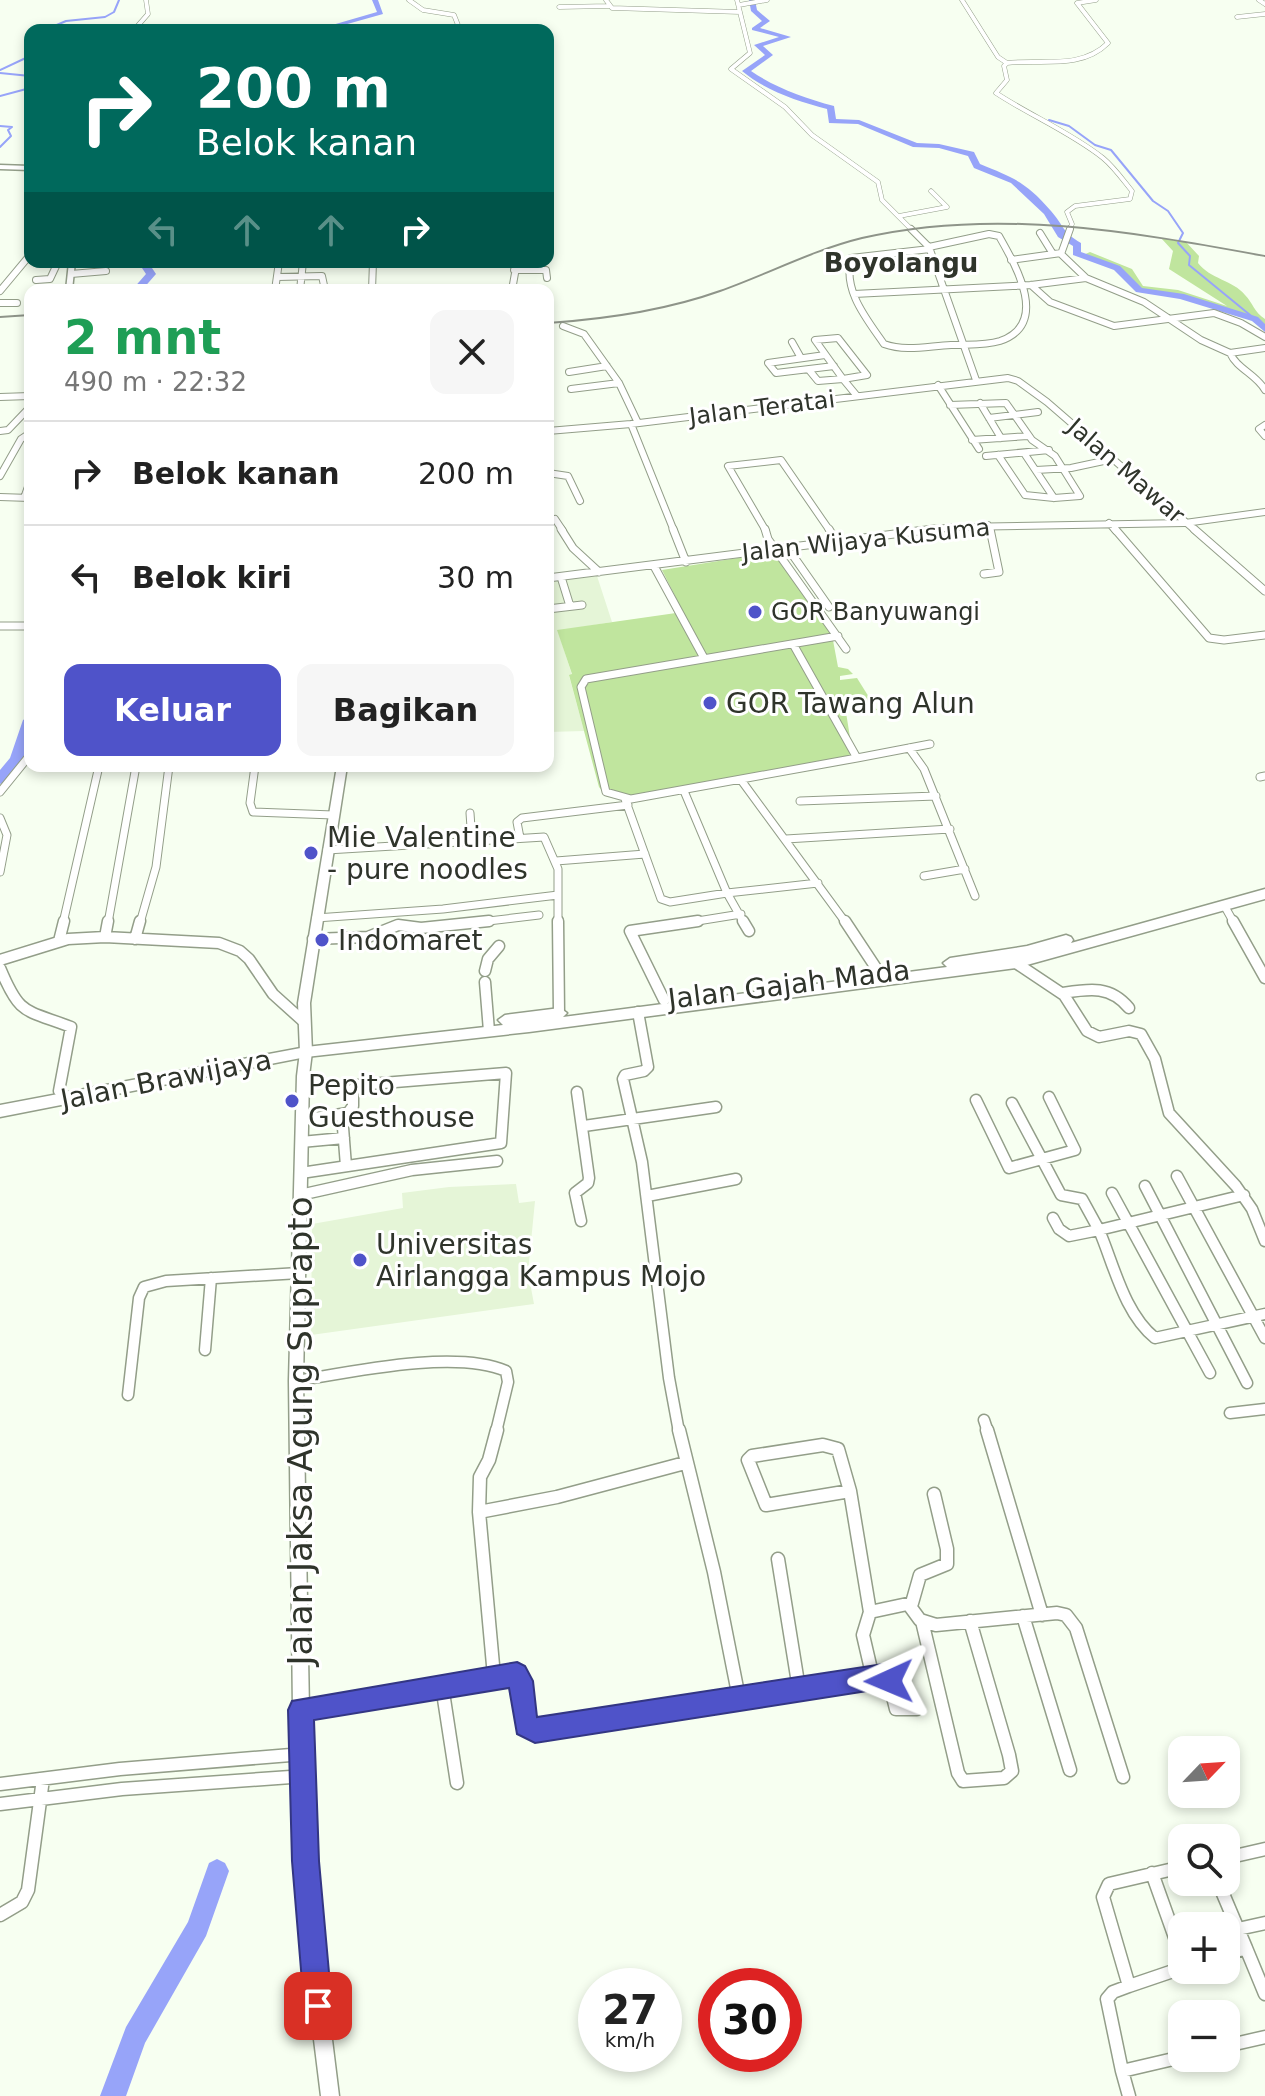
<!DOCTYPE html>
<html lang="id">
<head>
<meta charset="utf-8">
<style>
  :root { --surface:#fff; --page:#f6f6f6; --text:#222; --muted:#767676; --line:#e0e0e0; --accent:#4f53c9 }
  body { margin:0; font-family:"DejaVu Sans",sans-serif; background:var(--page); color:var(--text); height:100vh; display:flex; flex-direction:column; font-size:30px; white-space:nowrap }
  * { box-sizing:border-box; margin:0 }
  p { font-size:26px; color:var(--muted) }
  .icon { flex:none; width:44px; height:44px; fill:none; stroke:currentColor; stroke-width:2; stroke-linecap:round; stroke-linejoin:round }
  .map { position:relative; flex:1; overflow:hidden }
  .drawer { position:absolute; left:24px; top:284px; width:530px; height:488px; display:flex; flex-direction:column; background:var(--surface); border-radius:16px; box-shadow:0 4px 12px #0003 }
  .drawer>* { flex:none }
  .hud { position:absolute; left:24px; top:24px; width:530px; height:244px; border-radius:16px; box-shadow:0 4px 12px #0003; background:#00695c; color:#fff; overflow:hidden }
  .needle { width:52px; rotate:65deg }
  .buttons { position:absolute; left:1168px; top:1736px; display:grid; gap:16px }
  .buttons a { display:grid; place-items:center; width:72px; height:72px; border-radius:16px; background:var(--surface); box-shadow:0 4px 12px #0003; font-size:40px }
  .speed { position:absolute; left:578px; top:1968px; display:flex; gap:16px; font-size:40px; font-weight:700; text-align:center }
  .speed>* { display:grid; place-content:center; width:104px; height:104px; border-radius:50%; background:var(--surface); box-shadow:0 4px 12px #0003; line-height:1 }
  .speed small { font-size:20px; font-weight:400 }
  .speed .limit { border:12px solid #d22; background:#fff; color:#111 }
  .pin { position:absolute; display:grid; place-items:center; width:68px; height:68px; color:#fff; margin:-34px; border-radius:16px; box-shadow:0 4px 12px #0006 }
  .me { position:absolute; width:88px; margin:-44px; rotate:269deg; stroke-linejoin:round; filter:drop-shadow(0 0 6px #0008) }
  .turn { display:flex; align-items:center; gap:28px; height:168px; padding:0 40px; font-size:36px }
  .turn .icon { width:104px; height:104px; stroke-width:2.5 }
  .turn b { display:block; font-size:56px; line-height:68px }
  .lanes { display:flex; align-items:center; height:76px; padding:0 40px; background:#0003; justify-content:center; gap:40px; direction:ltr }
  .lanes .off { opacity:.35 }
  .round { display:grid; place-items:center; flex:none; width:84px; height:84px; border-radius:16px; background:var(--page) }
  .summary { display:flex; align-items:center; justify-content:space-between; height:136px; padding:0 40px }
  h1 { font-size:48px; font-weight:700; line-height:60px; color:#1e9e55 }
  .primary-button { display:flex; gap:16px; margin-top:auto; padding:16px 40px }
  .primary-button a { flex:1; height:92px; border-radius:16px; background:var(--accent); color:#fff; font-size:32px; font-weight:700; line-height:92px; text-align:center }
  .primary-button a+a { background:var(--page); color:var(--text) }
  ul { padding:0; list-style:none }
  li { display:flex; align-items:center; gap:24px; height:104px; padding:0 40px; border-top:2px solid var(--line) }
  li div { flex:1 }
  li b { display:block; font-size:30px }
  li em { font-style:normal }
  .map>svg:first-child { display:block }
  .built { fill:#e5f5d7 }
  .green { fill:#c0e59e }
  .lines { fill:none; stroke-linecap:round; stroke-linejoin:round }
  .stream { stroke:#97a4f9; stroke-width:2 }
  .river { fill:#97a4f9; fill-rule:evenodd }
  .minor-far4-casing { stroke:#939e89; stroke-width:5 }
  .minor-far3-casing { stroke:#939e89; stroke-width:8 }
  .minor-far2-casing { stroke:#939e89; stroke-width:9 }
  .minor-far1-casing { stroke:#939e89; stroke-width:13 }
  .minor-casing { stroke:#939e89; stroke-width:15 }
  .major-casing { stroke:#939e89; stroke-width:3 }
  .highway-casing { stroke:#939e89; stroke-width:3 }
  .minor-far4 { stroke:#fff; stroke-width:4 }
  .minor-far3 { stroke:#fff; stroke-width:6 }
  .minor-far2 { stroke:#fff; stroke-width:7 }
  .minor-far1 { stroke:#fff; stroke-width:10 }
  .minor { stroke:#fff; stroke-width:12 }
  .major { fill:#fff; fill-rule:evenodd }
  .highway { fill:#fff; fill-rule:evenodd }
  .rail { stroke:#8e9489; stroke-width:2 }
  .route { fill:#4f53c9; stroke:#333683; stroke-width:2 }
  .poi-dot { fill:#4f53c9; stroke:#fff; stroke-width:3 }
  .labels { text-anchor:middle; stroke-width:6; stroke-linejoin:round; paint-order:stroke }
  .far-street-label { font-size:24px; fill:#2f342b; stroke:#fff }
  .far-poi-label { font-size:24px; fill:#2f342b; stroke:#fff; text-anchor:start }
  .far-quarter-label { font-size:26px; font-weight:bold; fill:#2f342b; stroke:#fff }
  .poi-label { font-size:28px; fill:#2f342b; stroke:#fff; text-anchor:start }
  .street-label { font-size:28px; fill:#2f342b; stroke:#fff }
  .near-street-label { font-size:34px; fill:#2f342b; stroke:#fff }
</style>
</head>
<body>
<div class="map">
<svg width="1265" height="2096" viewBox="0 0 1265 2096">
  <rect width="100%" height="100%" fill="#f7fff1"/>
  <path class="built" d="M597 576 612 622 558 631 572 675 569 676 584 731 548 732V582Z
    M516 1184 519 1203 535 1201 528 1272 534 1304 311 1335 312 1224 403 1208 402 1193 449 1187Z"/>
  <path class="green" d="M1161 238 1186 242 1199 256 1198 263C1210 279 1233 280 1245 295 1253 303 1254 312 1265 319V329L1254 319 1181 296 1139 290 1117 268 1081 256 1090 252 1132 269 1143 286 1178 290 1227 306 1169 269 1173 251Z
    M775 552 832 635 838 667 848 669 853 674 840 676V680L857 678 877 710 854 715 844 700 853 756 626 798 607 797 599 787 569 675 572 674 557 630 683 612 662 570Z"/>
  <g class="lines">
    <path class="stream" d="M45 30 66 21 105 17 114 12 119 0
      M0 70 30 56
      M0 73 30 76
      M0 96 30 88
      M1049 120 1069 126 1095 145 1111 150 1153 201 1168 211 1183 233 1178 243 1190 256 1189 265 1255 319
      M0 126 12 127 8 130 11 136 0 147"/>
    <path class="river" d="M372 0H378L383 14 326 30H315L377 12Z
      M749 0H755L757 10 770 21 760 28 791 37 763 46 773 55 751 71C776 88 804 98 834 106L836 119 859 120 917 143 939 144 974 152 980 164C1014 178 1026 182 1051 211 1064 226 1062 232 1081 243V252L1120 266 1142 288 1184 294 1258 317 1265 324V332L1252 321 1180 299 1136 292 1114 270 1073 255V246L1058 237 1044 214 1011 183 974 168 968 156 939 148 913 147 858 124 829 123 827 109C797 101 766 91 742 71L765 55 754 45 779 37 752 30V28L762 21 751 11Z
      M138 262H148L156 274 142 290H132L146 274Z
      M30 716C30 740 25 773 0 784V770L10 758 23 720Z
      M217 1859 225 1863 229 1871 206 1936 145 2043 126 2096H100L126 2027 188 1922 209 1863Z"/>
    <defs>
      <path id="minor-far4" d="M409 0 423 10 454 15 460 30
        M606 0 612 8 740 12
        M737 0 750 53 731 69 785 107 812 135 878 182 882 200 913 231
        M962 0 998 57 1007 63
        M1259 0 1265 4
        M739 5 767 0
        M559 7 609 6
        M1237 17 1265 14
        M134 30 148 14 146 0
        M222 30 278 29
        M899 216 947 207 931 191
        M1069 231 1072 224 1067 212 1075 206 1130 199 1132 191C1123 180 1114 167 1103 158 1070 132 1031 116 996 93L1007 80 1004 66 1007 63C1041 59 1081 70 1108 43L1077 3 1096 0"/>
      <path id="minor-far3" d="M911 229 929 247 976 380
        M1040 233 1053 254
        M929 247 989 234 999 236C1016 266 1050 324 1000 341 984 346 967 344 951 345 928 346 906 352 884 344 866 318 843 291 851 258L930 249
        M1011 260 1061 253
        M514 270H546L547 278
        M71 274 106 271
        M277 277 322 276 325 290
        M1086 278 1144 302 1201 340 1230 353 1265 348
        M36 280 50 279 58 262
        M1031 285 1050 302 1114 326 1214 313 1241 323 1265 337
        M140 290 162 288
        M275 290 279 262
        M300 290 303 262
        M337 290 372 289
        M372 290 373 262
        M512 290 517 262
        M0 291 30 255
        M854 294 1031 285 1086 278 1061 254 1070 229
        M0 303H17
        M563 326 584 334 619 383 638 423
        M838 338 867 375 843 379 815 340Z
        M792 342 801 358
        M1230 353C1237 369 1256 374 1265 390
        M825 355 768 363 776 373 834 366
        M809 370 818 381 843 379
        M569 372 607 366
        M843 379 857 396
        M938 385 979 449
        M571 389 619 383
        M0 397 30 396
        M980 403 1001 438
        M950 405 1006 403 1032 440 1055 456 1080 496 1054 498 1025 495 998 455
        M989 418 1038 412
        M631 424 674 531
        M1265 425 1259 429 1265 436
        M0 431 8 430 30 407
        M548 431 631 424 1008 378 1018 381 1047 402 1196 531
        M972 440 1028 436
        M1024 453 1054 498
        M986 456 1049 450
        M1036 470 1071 468 1113 459
        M548 473 568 476 580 501
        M0 476 21 439 30 433
        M0 497 30 498
        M24 498 30 481
        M555 519 563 531
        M1109 523 1116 531
        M988 525 990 531
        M766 531 728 466 781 460 830 531
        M914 531 957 527 1185 523 1265 512"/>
      <path id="minor-far2" d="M561 529 573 548 599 572
        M673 529 686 562
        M765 529 768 539 846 649
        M829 529 835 539
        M1115 529 1209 638 1224 640 1265 635
        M1194 529 1265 591
        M787 547 829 607
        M654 566 704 658
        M984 574 999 572 990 529
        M561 577 570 606
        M548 578 934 529
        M548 609 582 605
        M0 626H30
        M793 644 857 758 631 799 606 792 581 687 586 679 838 636
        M909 748 924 769 975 896
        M857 758 930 744
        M255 766 250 803 253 812 333 815
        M1260 777 1265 776
        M741 780 846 923
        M684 791 727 893 818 883
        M0 792 30 755
        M625 799 661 899 670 902 727 893 744 923
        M800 801 936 796
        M470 813 472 842
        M0 818 7 835 0 872
        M520 838 517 822 522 818 628 805
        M786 839 950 829
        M327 850 544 837 558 869V923
        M556 861 645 854
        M924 876 965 869
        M1224 905 1234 923
        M316 918 443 909 558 895
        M63 923 99 766
        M108 923 136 766
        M140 923 156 867 169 766
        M471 923 539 915
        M685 923 741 914"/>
      <path id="minor-far1" d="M558 921 559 1013
        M743 921 749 931
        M845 921 884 980
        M1233 921 1265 978
        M105 937 108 921
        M135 939 140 921
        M313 939 368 937 398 925 421 928 489 921
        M59 941 64 921
        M0 960 68 939 105 937 219 943 240 951 249 959 273 994 303 1021
        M1016 963 1064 995 1087 1031 1099 1037 1129 1031 1141 1034 1155 1059 1169 1113 1236 1186 1252 1209 1265 1241
        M0 968C20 1016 24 1009 71 1027L59 1091
        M485 971 488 959 499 946
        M485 982 489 1031
        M1062 993C1089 989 1110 985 1129 1008
        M664 1000 630 931 698 921
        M638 1012 648 1067 644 1071 625 1075 623 1079 642 1162 669 1378 679 1432
        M577 1092 589 1178 588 1183 575 1193 581 1221
        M976 1100 1009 1168 1075 1150 1049 1097
        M1012 1103 1061 1195 1082 1199 1099 1230 1244 1195
        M342 1115 346 1166
        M584 1126 716 1107
        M301 1142 344 1138
        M301 1173 501 1143 506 1073 358 1085 353 1089V1106L348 1113 302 1120
        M1177 1176 1265 1338
        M1145 1186 1247 1383
        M1112 1193 1210 1373
        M300 1195 412 1170 497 1161
        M647 1196 736 1179
        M1053 1218 1059 1229 1069 1236 1099 1230C1114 1265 1124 1313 1155 1338L1265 1314
        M205 1350 211 1278
        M296 1381C351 1372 455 1349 506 1371L508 1382 496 1432
        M128 1395 139 1298 144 1287 166 1281 299 1273
        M1230 1413 1265 1409
        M984 1420 988 1432"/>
      <path id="minor" d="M679 1430 714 1572 739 1698
        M987 1430 1042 1615
        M823 1445 838 1449 850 1491 766 1505 748 1460 752 1456Z
        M850 1491 870 1612 863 1635 873 1678
        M479 1512 557 1497 685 1463
        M778 1559 799 1689
        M909 1605 920 1620 936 1625 1057 1613 1066 1615 1076 1628 1123 1777
        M870 1612 912 1603 920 1575 947 1564V1549L934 1494
        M1023 1616 1070 1770
        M922 1621 958 1773 963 1781 1004 1778 1012 1771 1009 1755 970 1621
        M494 1676 479 1512 480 1477 489 1460 497 1430
        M442 1686 457 1783
        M301 1710 512 1674 520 1677 525 1725 535 1730 883 1676 889 1681 896 1709H917
        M0 1784 120 1769 303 1754
        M0 1804 122 1789 305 1776
        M1226 1858 1265 1849
        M1182 1867 1109 1884 1103 1897 1129 1986 1182 1968
        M1152 1873 1182 1957
        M1218 1882 1246 1948 1226 1954
        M0 1915 22 1902 28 1890 43 1779
        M1238 1929 1265 1923
        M1246 1948 1265 1994
        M1129 1986 1113 1992 1107 1999 1122 2071 1182 2057
        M1226 2046 1265 2037
        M1122 2071 1129 2096"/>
      <path id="major" d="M0 165 30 166V170L0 169Z
        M69 262H75L72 290H66Z
        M337 766H347L310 1003 312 1052 309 1076 303 1381 309 1710 321 1951 339 2096H321L303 1951 293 1710 289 1381 297 1076 300 1052 298 1003Z"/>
      <path id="highway" d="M1265 889V899L1016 968 529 1032 306 1057 0 1117V1105L306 1047 503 1025 498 1020 505 1015 560 1008 567 1013 563 1017 947 967 943 963 950 958 1027 946 1066 935 1071 937 1073 940 1071 943Z"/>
    </defs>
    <use href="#minor-far4" class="minor-far4-casing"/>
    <use href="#minor-far3" class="minor-far3-casing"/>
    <use href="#minor-far2" class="minor-far2-casing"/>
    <use href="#minor-far1" class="minor-far1-casing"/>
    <use href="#minor" class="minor-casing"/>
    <use href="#major" class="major-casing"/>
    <use href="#highway" class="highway-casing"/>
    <use href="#minor-far4" class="minor-far4"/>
    <use href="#minor-far3" class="minor-far3"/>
    <use href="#minor-far2" class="minor-far2"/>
    <use href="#minor-far1" class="minor-far1"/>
    <use href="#minor" class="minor"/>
    <use href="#major" class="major"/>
    <use href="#highway" class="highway"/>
    <path class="rail" d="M0 317 30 315
      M548 323C607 319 664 311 720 291 768 274 813 250 862 238 996 207 1133 232 1265 256"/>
  </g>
  <path class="route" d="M517 1662 525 1666 533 1681 537 1717 883 1664 898 1672 901 1681 898 1689 889 1693 880 1689 535 1743 517 1734 509 1688 314 1720 319 1861 332 2006 327 2016 318 2020 308 2016 304 2006 292 1861 288 1710 292 1701Z"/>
  <g class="poi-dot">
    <circle cx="755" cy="612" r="8"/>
    <circle cx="710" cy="703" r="8"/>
    <circle cx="311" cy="853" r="8"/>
    <circle cx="322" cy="940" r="8"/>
    <circle cx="292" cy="1101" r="8"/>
    <circle cx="360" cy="1260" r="8"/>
  </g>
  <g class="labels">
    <g class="far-street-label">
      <text transform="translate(762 408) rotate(-7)" y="8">Jalan Teratai</text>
      <text transform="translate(1126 471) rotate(41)" y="8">Jalan Mawar</text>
      <text transform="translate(866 540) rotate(-6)" y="8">Jalan Wijaya Kusuma</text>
    </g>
    <g class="far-poi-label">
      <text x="771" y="620">GOR Banyuwangi</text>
    </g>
    <g class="far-quarter-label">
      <text x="901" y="272">Boyolangu</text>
    </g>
    <g class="poi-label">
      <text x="726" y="713">GOR Tawang Alun</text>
      <text x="327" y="847">Mie Valentine<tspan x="327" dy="32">- pure noodles</tspan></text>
      <text x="338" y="950">Indomaret</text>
      <text x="308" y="1095">Pepito<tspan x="308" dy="32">Guesthouse</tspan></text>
      <text x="376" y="1254">Universitas<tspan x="376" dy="32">Airlangga Kampus Mojo</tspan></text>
    </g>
    <g class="street-label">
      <text transform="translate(789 984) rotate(-7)" y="10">Jalan Gajah Mada</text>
      <text transform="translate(166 1079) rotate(-11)" y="10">Jalan Brawijaya</text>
    </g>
    <g class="near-street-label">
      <text transform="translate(300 1431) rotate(-90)" y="12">Jalan Jaksa Agung Suprapto</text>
    </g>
  </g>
</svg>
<div class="buttons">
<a><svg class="needle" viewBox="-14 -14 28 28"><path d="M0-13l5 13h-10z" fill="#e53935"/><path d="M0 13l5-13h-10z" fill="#767676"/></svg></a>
<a><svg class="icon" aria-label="search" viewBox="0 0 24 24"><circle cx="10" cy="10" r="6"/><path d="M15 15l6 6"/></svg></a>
<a>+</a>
<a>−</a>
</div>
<div class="speed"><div>27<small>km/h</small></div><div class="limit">30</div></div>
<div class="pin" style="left:318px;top:2006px;background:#d93025"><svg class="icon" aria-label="arrive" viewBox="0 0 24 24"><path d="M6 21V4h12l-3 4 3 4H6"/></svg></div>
<svg class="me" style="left:889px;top:1681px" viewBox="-20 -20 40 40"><path d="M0-17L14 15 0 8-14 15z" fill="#4f53c9" stroke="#fff" stroke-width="4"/></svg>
<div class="hud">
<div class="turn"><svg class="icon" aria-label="right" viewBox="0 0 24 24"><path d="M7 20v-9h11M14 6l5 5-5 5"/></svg><div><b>200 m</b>Belok kanan</div></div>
<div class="lanes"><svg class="icon off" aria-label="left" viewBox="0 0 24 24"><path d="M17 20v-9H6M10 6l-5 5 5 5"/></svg><svg class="icon off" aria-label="ahead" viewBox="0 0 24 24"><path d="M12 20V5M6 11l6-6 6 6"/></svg><svg class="icon off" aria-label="ahead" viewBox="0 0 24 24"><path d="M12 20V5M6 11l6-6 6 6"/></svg><svg class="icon" aria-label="right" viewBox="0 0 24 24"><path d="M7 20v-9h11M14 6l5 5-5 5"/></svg></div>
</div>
<section class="drawer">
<div class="summary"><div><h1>2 mnt</h1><p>490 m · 22:32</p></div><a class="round"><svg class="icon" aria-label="close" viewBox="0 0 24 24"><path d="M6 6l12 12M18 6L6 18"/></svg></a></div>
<ul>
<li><svg class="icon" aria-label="right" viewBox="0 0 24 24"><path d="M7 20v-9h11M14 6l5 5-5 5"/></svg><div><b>Belok kanan</b></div><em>200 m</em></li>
<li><svg class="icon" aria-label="left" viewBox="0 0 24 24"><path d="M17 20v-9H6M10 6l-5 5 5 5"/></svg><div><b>Belok kiri</b></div><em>30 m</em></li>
</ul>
<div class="primary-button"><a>Keluar</a><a>Bagikan</a></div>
</section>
</div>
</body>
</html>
